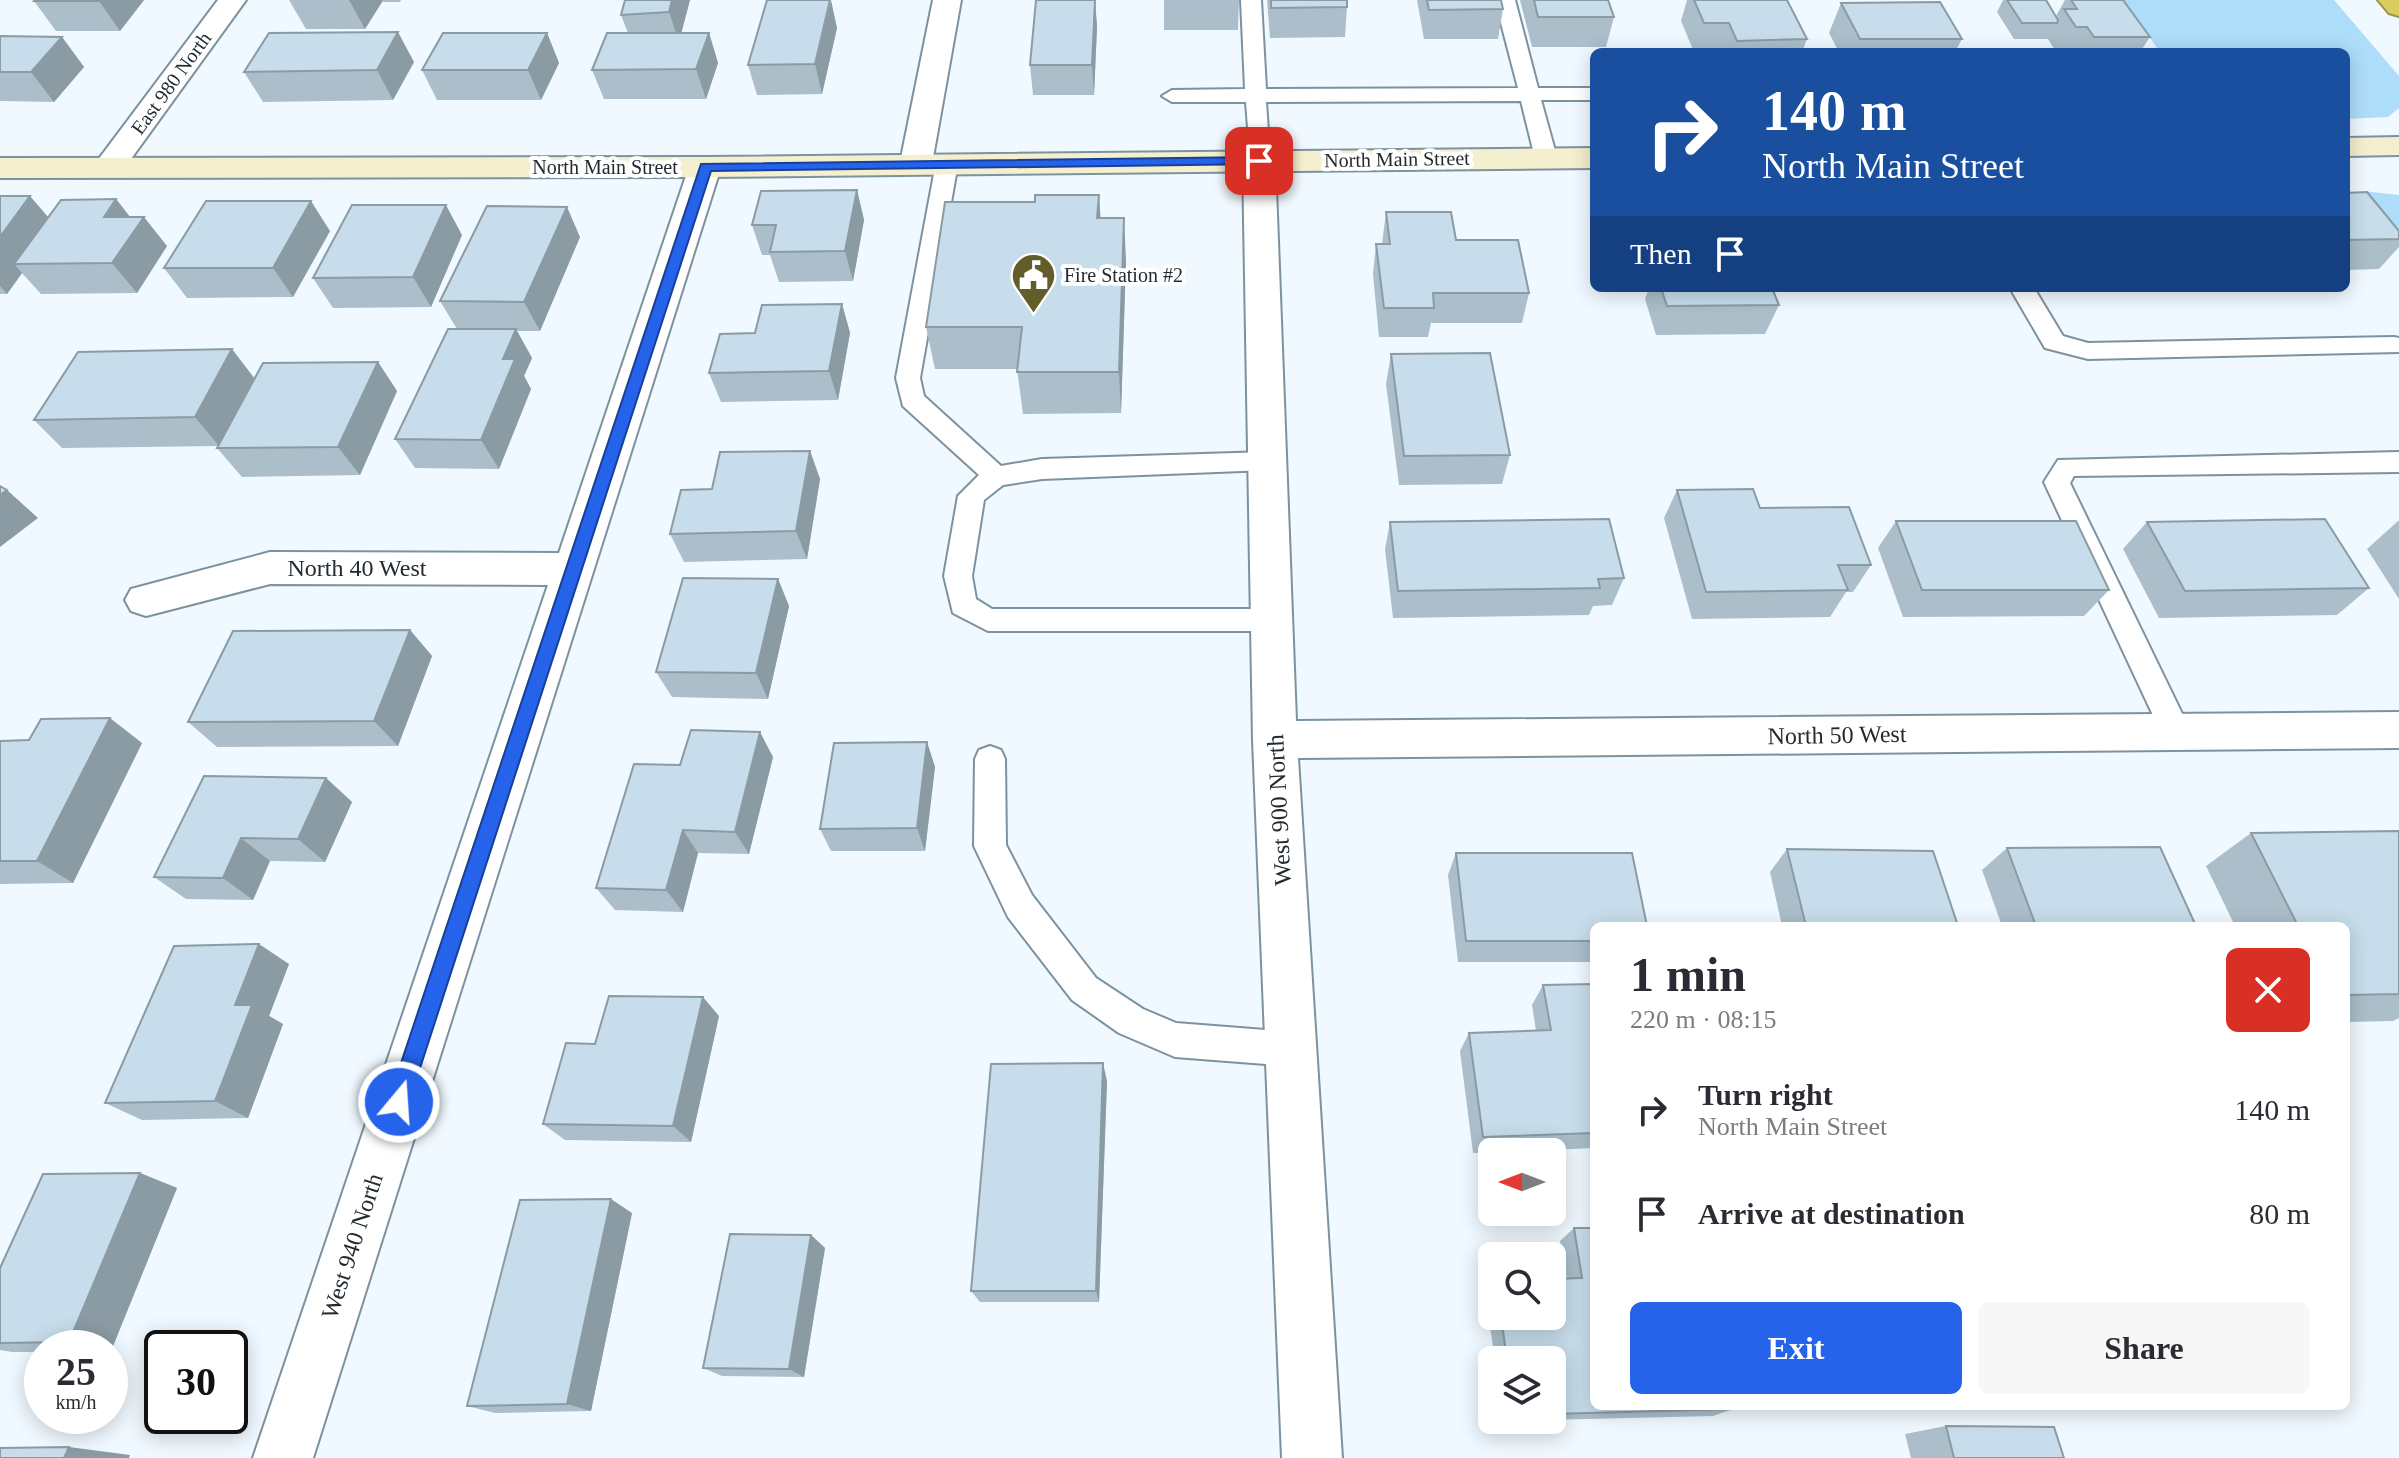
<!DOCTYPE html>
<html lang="en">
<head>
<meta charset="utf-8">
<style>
  :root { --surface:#fff; --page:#f7f7f7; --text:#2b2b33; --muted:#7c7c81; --accent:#2563eb }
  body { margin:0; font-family:"Times New Roman",serif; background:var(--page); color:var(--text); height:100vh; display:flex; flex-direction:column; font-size:30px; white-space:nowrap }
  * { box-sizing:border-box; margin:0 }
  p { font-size:26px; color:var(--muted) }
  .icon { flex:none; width:44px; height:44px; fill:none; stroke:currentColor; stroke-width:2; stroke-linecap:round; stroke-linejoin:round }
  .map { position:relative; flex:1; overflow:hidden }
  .drawer { position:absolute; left:1590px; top:922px; width:760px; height:488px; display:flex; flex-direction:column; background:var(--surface); border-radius:12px; box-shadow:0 4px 20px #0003 }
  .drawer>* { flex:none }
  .hud { position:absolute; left:1590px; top:48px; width:760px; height:244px; border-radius:12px; box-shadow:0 4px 20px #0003; background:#1a4fa0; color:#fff; overflow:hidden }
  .needle { width:52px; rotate:270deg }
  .fabs { position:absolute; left:1478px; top:1138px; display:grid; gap:16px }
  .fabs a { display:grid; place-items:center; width:88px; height:88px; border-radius:12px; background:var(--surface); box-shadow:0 4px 20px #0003; font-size:40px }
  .speed { position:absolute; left:24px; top:1330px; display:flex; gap:16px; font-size:40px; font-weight:700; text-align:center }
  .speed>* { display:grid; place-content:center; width:104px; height:104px; border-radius:50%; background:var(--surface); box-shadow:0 4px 20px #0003; line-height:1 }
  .speed small { font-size:20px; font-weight:400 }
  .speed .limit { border:4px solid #111; border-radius:12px; background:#fff; color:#111 }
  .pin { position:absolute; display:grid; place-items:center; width:68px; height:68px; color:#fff; margin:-34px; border-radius:16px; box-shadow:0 4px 12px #0006 }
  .me { position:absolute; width:88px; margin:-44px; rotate:18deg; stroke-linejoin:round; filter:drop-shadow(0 0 6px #0008) }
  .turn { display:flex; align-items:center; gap:28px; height:168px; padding:0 40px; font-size:36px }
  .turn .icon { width:104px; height:104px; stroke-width:2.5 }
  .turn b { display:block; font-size:56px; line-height:68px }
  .then { display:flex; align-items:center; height:76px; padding:0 40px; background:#0003; gap:16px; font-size:30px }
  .round { display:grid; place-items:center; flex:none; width:84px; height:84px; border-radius:12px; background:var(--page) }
  .summary { display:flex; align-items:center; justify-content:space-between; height:136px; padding:0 40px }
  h1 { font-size:48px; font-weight:800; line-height:60px }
  .action { display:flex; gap:16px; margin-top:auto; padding:16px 40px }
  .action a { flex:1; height:92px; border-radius:12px; background:var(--accent); color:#fff; font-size:32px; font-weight:800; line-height:92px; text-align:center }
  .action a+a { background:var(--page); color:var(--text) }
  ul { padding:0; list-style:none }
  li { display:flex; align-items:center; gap:24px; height:104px; padding:0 40px }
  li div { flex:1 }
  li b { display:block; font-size:30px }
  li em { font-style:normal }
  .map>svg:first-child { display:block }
  .green { fill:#aeddfa }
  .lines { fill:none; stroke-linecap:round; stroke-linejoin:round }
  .lane-casing { stroke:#7d929f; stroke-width:4 }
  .street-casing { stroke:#7d929f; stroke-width:4 }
  .secondary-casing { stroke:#7d929f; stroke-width:4 }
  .highway-casing { stroke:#9a944e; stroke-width:4 }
  .lane { fill:#fff; fill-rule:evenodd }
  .street { fill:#fff; fill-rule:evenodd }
  .secondary { fill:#f4f0cf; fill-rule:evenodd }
  .highway { fill:#dacd5e; fill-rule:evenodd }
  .wall { fill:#abbeca }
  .shaded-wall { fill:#8b9ba4 }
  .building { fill:#c7ddeb; stroke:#8b9ba4; stroke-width:2 }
  .route { fill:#2563eb; stroke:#184099; stroke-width:2 }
  .labels { text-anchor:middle; stroke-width:8; stroke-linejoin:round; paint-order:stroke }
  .far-street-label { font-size:20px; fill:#222b30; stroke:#fff }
  .far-poi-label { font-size:20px; fill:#222b30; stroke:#fff; text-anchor:start }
  .street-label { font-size:24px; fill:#222b30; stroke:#fff }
</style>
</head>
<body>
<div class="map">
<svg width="2399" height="1458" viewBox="0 0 2399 1458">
  <rect width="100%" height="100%" fill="#f0f9ff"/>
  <path class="green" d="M2123 0H2334L2399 76V108L2388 117 2346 119V52H2160Z
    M2363 191 2399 195V235Z"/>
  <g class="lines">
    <defs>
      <path id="lane" d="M1241 0H1261L1266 89 1518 88 1495 0H1515L1538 88H1594V100H1541L1557 158 1546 165 1535 158 1521 101 1266 102 1270 161 1259 168 1251 166 1246 102H1172L1162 96 1172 90 1245 89Z
        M947 156 958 163 920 378 924 396 1001 466 1042 459 1267 452 1276 454 1280 461 1276 468 1267 470 1042 479 1003 485 984 500 972 576 976 599 992 609H1271L1281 612 1285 620 1281 628 1271 631H988L953 613 944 576 958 496 979 475 903 406 896 378 936 163Z
        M2010 288H2034L2063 336 2088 343 2394 337 2399 338V352L2088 359 2045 348Z
        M2399 452V472L2074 476 2070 483 2191 732 2187 741 2176 745 2165 741 2044 482 2058 460Z
        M990 746 1001 750 1005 759 1006 845 1032 895 1096 978 1143 1009 1176 1023 1291 1032 1303 1037 1308 1049 1303 1061 1291 1066 1175 1057 1119 1033 1072 1000 1008 917 974 846 975 759 979 750Z"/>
      <path id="street" d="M218 0H246L120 174 109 177 98 174 93 167 98 160Z
        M933 0H961L932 163 927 170 916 173 905 170 900 163Z
        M1259 151 1270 154 1275 161 1296 721 2399 712V748L1298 758 1342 1458H1282L1253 740 1243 161 1248 154Z
        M705 157 716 160 721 167 313 1458H253L548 585 270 584 146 616 131 611 125 600 131 589 270 552 559 553 689 167 694 160Z"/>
      <path id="secondary" d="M2399 137V155L2346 156V138Z
        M1594 148V168L705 177 0 178V158L705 157Z"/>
      <path id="highway" d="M2378 0H2399V16L2389 13Z"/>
    </defs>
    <use href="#lane" class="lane-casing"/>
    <use href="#street" class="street-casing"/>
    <use href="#secondary" class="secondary-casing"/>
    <use href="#highway" class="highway-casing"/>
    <use href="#lane" class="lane"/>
    <use href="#street" class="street"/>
    <use href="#secondary" class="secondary"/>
    <use href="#highway" class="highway"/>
  </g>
  <path class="wall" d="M144 0 120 31H56L34 1Z
    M289 0H401L400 2H382L365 29H306Z
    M625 0H690L681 33H709L718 63 706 99H604L592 70 628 33 621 15Z
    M1095 0 1097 27 1094 95H1033L1030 65Z
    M1164 0H1239L1238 30H1164Z
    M1267 0H1347V7L1345 37 1270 38Z
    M1417 0H1501L1503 9 1498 39H1424Z
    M1520 0H1608L1614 17 1606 47H1532Z
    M1687 0H1787L1807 39 1802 52H1694L1681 21Z
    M2003 0H2046L2056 16 2065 0H2123L2150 37 2140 52H2056L2048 39H2014L1997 12Z
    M1841 3 1962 39 1955 52H1839L1829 33Z
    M837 28 822 94 757 95 748 65Z
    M547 33 559 63 541 100H437L422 70Z
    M0 36 62 37 84 67 54 102 0 101Z
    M414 62 393 100 263 102 244 72Z
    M857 190 864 220 853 281 779 282 770 255H762L752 225Z
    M2346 193 2399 231V247L2379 269 2346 270Z
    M0 196 48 217 116 199 130 217 167 246 137 293 41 294 22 273 7 294H0Z
    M1386 212 1456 240 1529 293 1522 323H1431L1428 337H1379L1373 274 1376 244H1382Z
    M330 231 293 297 187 298 164 268Z
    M462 235 431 307 333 308 313 278Z
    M580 237 540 331H517L532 358 524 376 531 389 499 469 415 468 395 439 457 329 440 301Z
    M1126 260 1121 413 1023 414 1017 369H935L926 327Z
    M1649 288H1772L1779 305 1765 334 1656 335 1645 299Z
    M842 304 850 333 838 400 721 402 709 373 755 333Z
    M1391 354 1510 455 1502 484 1399 485 1386 384Z
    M378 362 397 391 360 475 242 477 217 448 219 446 62 448 34 420 255 378Z
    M810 451 820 479 807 559 684 562 670 534 712 489Z
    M1677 490 1871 565 1853 592H1846L1830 617 1692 619 1664 518Z
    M1896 521 2109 590 2084 616 1903 617 1878 548Z
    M2398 521H2399V599L2367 549Z
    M1390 522 1624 578 1612 605 1593 606 1589 615 1393 618 1385 549Z
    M2147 522 2369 588 2337 615 2159 618 2123 549Z
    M778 579 789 606 768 699 672 697 656 672Z
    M410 630 432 656 398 746 217 747 188 722Z
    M0 741 142 743 73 883 0 884Z
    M927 742 935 767 925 851H831L820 829Z
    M773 757 749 854 698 853 683 912 615 910 596 888 680 765Z
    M326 778 352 802 325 862 270 861 253 900 186 899 154 877Z
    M2399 831V1018L2393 1021 2346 1022V926H2235L2206 866 2251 833Z
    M2007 848 2196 926H2002L1982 870Z
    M1787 849 1958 926H1782L1770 872Z
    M1456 853 1594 926V962H1458L1448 875Z
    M289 964 269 1016 283 1024 248 1118 142 1120 105 1103Z
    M1594 984V1148L1473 1153 1460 1051 1469 1033 1536 1031 1532 1005 1543 985Z
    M719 1016 691 1142 565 1140 543 1124 595 1044Z
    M1107 1081 1099 1302H980L971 1291Z
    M140 1173 177 1188 111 1351H110V1348H42V1352H12L0 1350V1268Z
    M632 1213 591 1411 495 1413 467 1406Z
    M1574 1228 1733 1409 1713 1416 1503 1421V1420H1552V1360H1495L1485 1292 1492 1285V1316H1552L1567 1279 1560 1241Z
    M811 1235 825 1248 804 1377 722 1376 703 1368Z
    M1946 1426 2064 1458H1911L1905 1434Z"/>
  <path class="shaded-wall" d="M100 0H144L120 31 99 1Z
    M349 0H382V2L365 29Z
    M672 0H690L679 42 669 12Z
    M831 0 837 28 822 94 815 64Z
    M1095 0 1097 27 1094 95 1092 65Z
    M398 32 414 62 393 100 377 70Z
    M547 33 559 63 541 100 528 70Z
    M709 33 718 63 706 99 696 69Z
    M62 37 84 67 54 102 31 72Z
    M857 190 864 220 853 281 845 251Z
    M1099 195 1102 238 1097 218Z
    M30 196 55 225 14 264 22 273 7 294 0 286V237Z
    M116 199 137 226 144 217 167 246 137 293 112 263 104 217Z
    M311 201 330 231 293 297 273 268Z
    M446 205 462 235 431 307 413 277Z
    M567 207 580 237 540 331 524 302Z
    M1124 218 1126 260 1121 413 1119 372Z
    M842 304 850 333 838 400 829 371Z
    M516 329 532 358 524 376 531 389 499 469 481 440 503 359Z
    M232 349 255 379 219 446 195 417Z
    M378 362 397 391 360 475 338 447Z
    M810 451 820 479 807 559 796 531Z
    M7 490 38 518 0 547V495Z
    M778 579 789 606 768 699 756 673Z
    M410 630 432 656 398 746 374 721Z
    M110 718 142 743 73 883 37 861Z
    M760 732 773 757 749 854 735 832Z
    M927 742 935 767 925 851 917 828Z
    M326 778 352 802 325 862 298 839Z
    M683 830 698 853 683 912 666 890Z
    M241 838 270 861 253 900 223 878Z
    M259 944 289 964 269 1016 283 1024 248 1118 215 1101 235 1005Z
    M703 997 719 1016 691 1142 673 1126Z
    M1103 1063 1107 1081 1099 1302 1096 1291Z
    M140 1173 177 1188 111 1351H110V1348H97L69 1342Z
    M611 1199 632 1213 591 1411 567 1404Z
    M811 1235 825 1248 804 1377 789 1369Z
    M69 1447 130 1455 129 1458H64Z"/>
  <path class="building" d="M35 0H100L99 1H34Z
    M625 0H672L669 12 621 15Z
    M767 0H830L815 64 748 65Z
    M1036 0H1095L1092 65H1030Z
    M1271 0H1347V7L1271 8Z
    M1427 0H1501L1503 9 1429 10Z
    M1534 0H1608L1614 17H1538Z
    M1694 0H1787L1807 39 1737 41 1729 23H1704Z
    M2007 0H2046L2058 20 2057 23H2022Z
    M2071 0H2123L2150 37H2094L2087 27H2076L2064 9H2077Z
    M1940 2 1962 39H1860L1841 3Z
    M398 32 377 70 244 72 269 33Z
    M443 33H547L528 70H422Z
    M607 33H709L696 69 592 70Z
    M0 36 62 37 31 72H0Z
    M857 190 845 251 770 252 776 225H752L761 191Z
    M2367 192 2399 231V239L2346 240V193Z
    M1035 195H1099L1097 218H1124L1119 372H1017L1022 327H926L945 202H1035Z
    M0 196H30L0 237Z
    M116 199 104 217H144L112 263 14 264 61 200Z
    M206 201H311L273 268H164Z
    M352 205H446L413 277 313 278Z
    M487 206 567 207 524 302 440 301Z
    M1386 212H1451L1456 240H1518L1529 293H1433L1434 308H1384L1376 244H1390Z
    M1661 288H1772L1779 305 1667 306Z
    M842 304 829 371 709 373 720 334 755 333 762 305Z
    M448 329H516L503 359H515L481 440 395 439Z
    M232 349 195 417 34 420 78 352Z
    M1490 353 1510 455 1404 456 1391 354Z
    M378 362 338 447 217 448 263 363Z
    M810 451 796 531 670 534 681 490 712 489 720 452Z
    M0 486 7 490 0 495Z
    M1753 489 1760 508 1849 507 1871 565H1838L1848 590 1706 592 1677 490Z
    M1609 519 1624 578 1598 579 1600 588 1398 591 1390 522Z
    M2325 519 2369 588 2185 591 2147 522Z
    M1896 521H2076L2109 590H1922Z
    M683 578 778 579 756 673 656 672Z
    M410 630 374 721 188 722 233 631Z
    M110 718 37 861H0V741L29 740 41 719Z
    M691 730 760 732 735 832 683 830 666 890 596 888 634 764 680 765Z
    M927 742 917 828 820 829 834 743Z
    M204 776 326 778 298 839 241 838 223 878 154 877Z
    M2399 831V994L2346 995V926H2298L2251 833Z
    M2160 847 2196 926H2036L2007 848Z
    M1787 849 1933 851 1958 926H1806Z
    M1456 853H1632L1647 926H1594V941H1466Z
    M259 944 235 1005H252L215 1101 105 1103 174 946Z
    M1594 984V1133L1483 1137 1469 1033 1551 1030 1543 985Z
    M609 996 703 997 673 1126 543 1124 566 1043 595 1044Z
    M1103 1063 1096 1291H971L991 1064Z
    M140 1173 69 1342 0 1343V1268L43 1174Z
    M611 1199 567 1404 467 1406 520 1200Z
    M1574 1228H1594V1406H1732L1733 1409 1552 1414V1360H1507L1501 1316H1552V1279L1582 1278Z
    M730 1234 811 1235 789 1369 703 1368Z
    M1946 1426 2054 1427 2064 1458H1954Z
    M69 1447 64 1458H0V1448Z"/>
  <path class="route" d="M1259 157 1264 158V164L711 171 409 1102 406 1110 399 1113 391 1110 388 1102 701 164Z"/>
  <defs>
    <symbol id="civic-pin" viewBox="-11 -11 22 30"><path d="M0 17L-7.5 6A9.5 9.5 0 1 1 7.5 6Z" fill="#635d29" stroke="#fff"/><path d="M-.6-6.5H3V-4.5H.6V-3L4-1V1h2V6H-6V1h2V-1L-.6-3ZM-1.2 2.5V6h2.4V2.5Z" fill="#fff"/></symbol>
  </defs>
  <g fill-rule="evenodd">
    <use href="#civic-pin" x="1008" y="250" width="51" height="69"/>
  </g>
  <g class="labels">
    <g class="far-street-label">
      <text transform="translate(171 83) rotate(-54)" y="7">East 980 North</text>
      <text transform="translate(1397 159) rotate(-1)" y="7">North Main Street</text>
      <text x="605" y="174">North Main Street</text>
    </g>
    <g class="far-poi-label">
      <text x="1064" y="282">Fire Station #2</text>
    </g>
    <g class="street-label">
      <text x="357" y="576">North 40 West</text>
      <text transform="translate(1837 735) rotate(-1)" y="8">North 50 West</text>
      <text transform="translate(1279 810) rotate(-93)" y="8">West 900 North</text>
      <text transform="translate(352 1246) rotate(-72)" y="8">West 940 North</text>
    </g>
  </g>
</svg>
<div class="fabs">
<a><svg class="needle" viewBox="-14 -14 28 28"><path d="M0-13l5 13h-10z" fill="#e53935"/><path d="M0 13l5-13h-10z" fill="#7c7c81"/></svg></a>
<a><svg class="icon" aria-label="search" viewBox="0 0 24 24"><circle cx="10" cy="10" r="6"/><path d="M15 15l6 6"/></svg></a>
<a><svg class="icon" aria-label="layers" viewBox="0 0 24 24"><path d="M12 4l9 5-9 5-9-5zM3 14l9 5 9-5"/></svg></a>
</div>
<div class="speed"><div>25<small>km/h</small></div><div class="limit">30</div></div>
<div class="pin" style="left:1259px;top:161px;background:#d93025"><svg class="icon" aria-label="arrive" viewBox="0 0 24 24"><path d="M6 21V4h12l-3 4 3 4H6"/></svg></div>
<svg class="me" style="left:399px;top:1102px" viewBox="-20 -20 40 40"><circle r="17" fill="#2563eb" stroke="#fff" stroke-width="3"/><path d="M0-11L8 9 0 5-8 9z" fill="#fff"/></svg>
<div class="hud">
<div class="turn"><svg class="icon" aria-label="right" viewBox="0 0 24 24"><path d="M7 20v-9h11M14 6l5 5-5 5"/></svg><div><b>140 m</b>North Main Street</div></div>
<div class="then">Then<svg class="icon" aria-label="arrive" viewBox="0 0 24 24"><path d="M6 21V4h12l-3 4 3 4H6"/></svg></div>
</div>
<section class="drawer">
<div class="summary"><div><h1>1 min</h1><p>220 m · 08:15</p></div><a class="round" style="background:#d93025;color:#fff"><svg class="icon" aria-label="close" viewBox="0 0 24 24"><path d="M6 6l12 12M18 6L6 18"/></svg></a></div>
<ul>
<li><svg class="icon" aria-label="right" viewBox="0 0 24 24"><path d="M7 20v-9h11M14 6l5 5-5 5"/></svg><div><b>Turn right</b><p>North Main Street</p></div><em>140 m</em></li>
<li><svg class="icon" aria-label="arrive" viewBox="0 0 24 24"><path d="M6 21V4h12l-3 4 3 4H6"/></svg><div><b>Arrive at destination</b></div><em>80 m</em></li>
</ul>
<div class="action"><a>Exit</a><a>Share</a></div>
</section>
</div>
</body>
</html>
